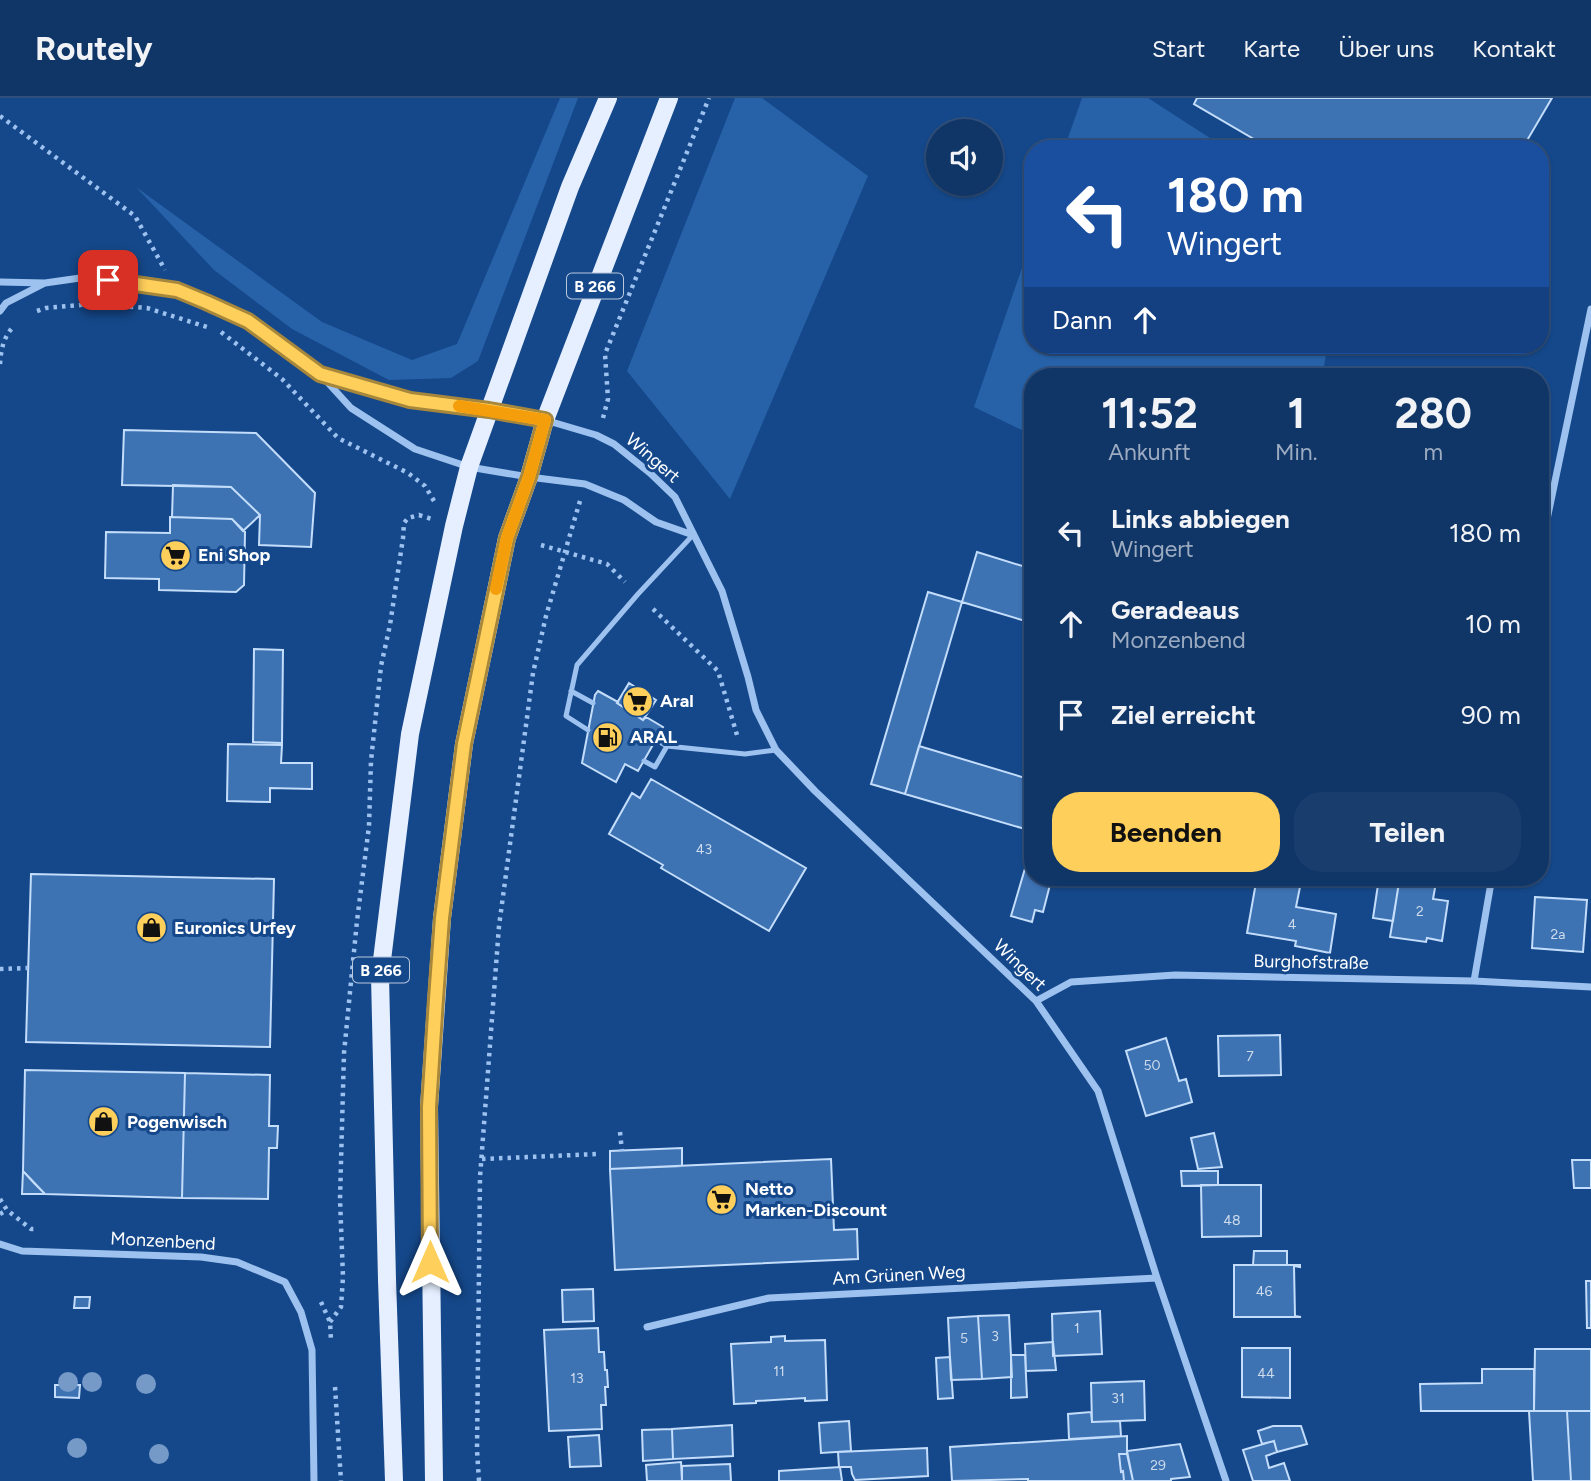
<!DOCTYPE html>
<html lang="de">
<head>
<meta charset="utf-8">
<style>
  :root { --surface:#103668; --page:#193e6e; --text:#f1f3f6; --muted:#9cabc0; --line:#30507c; --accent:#ffcf5b }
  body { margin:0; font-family:Figtree,sans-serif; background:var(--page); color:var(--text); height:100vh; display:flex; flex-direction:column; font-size:26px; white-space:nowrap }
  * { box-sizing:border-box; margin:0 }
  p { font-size:23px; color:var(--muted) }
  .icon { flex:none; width:38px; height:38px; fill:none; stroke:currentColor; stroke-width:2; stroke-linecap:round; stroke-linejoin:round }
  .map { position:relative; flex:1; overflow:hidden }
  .side { position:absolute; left:1024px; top:270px; width:525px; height:518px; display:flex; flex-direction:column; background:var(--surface); border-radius:28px; box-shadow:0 2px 5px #0004,0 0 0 2px var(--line) }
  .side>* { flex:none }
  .top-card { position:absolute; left:1024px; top:42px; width:525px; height:214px; border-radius:28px; box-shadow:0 2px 5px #0004,0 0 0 2px var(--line); background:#1a4fa0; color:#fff; overflow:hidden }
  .tools { position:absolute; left:926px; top:21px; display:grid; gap:14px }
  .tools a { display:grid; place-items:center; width:77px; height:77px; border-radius:50%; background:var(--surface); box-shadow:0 2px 5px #0004,0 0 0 2px var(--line); font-size:35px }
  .pin { position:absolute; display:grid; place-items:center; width:60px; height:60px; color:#fff; margin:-30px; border-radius:14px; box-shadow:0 4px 10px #0006 }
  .me { position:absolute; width:77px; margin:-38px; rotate:0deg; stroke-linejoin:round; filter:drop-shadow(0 0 5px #0008) }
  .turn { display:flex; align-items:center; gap:24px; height:147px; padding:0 28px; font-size:32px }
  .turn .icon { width:91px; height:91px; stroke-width:2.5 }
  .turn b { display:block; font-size:49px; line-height:60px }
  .then { display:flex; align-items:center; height:66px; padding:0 28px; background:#0003; gap:14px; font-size:26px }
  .eta { display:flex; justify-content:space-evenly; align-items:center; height:119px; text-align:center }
  .eta b { font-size:42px; font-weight:700; line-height:49px }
  .primary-button { display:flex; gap:14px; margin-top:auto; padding:14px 28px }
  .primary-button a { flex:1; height:80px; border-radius:28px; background:var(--accent); color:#111; font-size:28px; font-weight:700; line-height:80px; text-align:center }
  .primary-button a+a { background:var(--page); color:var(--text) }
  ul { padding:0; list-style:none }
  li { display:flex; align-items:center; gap:21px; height:91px; padding:0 28px }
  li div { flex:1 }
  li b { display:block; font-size:26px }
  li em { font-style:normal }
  header { display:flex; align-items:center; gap:42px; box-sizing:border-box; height:98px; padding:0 35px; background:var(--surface); border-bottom:2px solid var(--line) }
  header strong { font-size:33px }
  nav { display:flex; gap:38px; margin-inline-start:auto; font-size:24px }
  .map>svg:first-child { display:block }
  .green { fill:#2762a9 }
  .building { fill:#3d72b3; stroke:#c3ddfb; stroke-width:2 }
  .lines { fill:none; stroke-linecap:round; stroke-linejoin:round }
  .path { stroke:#9dc2ef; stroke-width:4.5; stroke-dasharray:3.5 5; stroke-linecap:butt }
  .service { stroke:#9dc2ef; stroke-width:5 }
  .minor { stroke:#9dc2ef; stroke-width:7 }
  .primary { stroke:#e5efff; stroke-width:18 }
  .tree { fill:#759ac8 }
  .route-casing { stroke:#a6873b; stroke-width:18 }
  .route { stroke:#ffcf5b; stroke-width:12 }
  .slow { stroke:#f59e0b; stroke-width:12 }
  .labels { text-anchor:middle; stroke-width:6; stroke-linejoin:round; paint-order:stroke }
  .number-label { font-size:14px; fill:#cedcec }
  .shield { fill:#15488a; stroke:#b9c8dc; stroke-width:2 }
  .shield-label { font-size:16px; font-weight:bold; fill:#fff }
  .street-label { font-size:18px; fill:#fff; stroke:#15488a }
  .poi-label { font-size:18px; font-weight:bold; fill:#fff; stroke:#15488a; text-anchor:start }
</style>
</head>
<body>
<header>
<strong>Routely</strong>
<nav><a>Start</a><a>Karte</a><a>Über uns</a><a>Kontakt</a></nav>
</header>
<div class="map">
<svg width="1591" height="1383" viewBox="0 0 1591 1383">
  <rect width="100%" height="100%" fill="#15488a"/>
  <path class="green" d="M560 0H578L478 263 451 280 389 282 292 231 214 172 136 89 322 224 412 262 457 246Z
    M735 0H762L868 78 730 401 627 273Z
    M1082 0H1148L1227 51H1064Z
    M1032 141V247H1328L1322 278H1032V337L974 309Z"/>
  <path class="building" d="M1197 0H1552L1522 51H1271L1194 6Z
    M124 332 256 335 315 395 311 449 259 447 260 417 231 389 122 387Z
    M173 387 231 389 260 417 243 433 232 421 172 419Z
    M170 419 232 421 245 434 244 487 236 494 159 492V481L105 480 106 434 170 435Z
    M977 454 1032 471V525L962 504Z
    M928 494 962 504 905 696 871 686Z
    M254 551 283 552 282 645 253 644Z
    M629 585 656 602 643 622 617 605Z
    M598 593 618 604 617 605 643 622 646 619 663 629 638 673 625 666 616 684 582 665 595 597Z
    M228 646 282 647 281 665H312V691L270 690V704L227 703Z
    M919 648 1032 682V733L905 696Z
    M1540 671 1548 672 1544 707 1540 706Z
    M651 681 806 770 769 833 661 770 663 767 609 736 632 695 640 700Z
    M1029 757 1032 758V779H1052L1043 814 1035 812 1032 824 1011 818Z
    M31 776 274 781 270 949 26 944Z
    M1257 779H1302L1296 809 1336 816 1330 855 1295 848 1296 843 1247 835Z
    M1400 779H1437L1433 801 1448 803 1442 843 1427 840 1426 844 1390 839Z
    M1379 780 1399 784 1393 823 1373 820Z
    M1535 799 1587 802 1583 854 1532 850Z
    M1280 937 1281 977 1219 978 1218 938Z
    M1166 940 1179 983 1186 981 1192 1004 1146 1018 1126 953Z
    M25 972 185 975 182 1100 45 1096 23 1073Z
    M185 975 270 977 269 1028H278L277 1050H269L268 1101 182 1100Z
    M1214 1035 1222 1069 1198 1071 1191 1040Z
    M682 1050V1068L610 1071V1053Z
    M831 1061 834 1132 857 1131 858 1161 615 1172 610 1071Z
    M1572 1062H1591V1090H1574Z
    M23 1073 34 1085 45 1096H22Z
    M1181 1073H1218V1087L1182 1088Z
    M1201 1087H1261V1138L1202 1139Z
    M1254 1153H1287V1167H1253Z
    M1234 1167H1300V1169L1294 1168 1295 1218 1301 1219H1234Z
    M1586 1183H1591V1230H1587Z
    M593 1191 594 1223 563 1224 562 1192Z
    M75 1199H90L89 1210H74Z
    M1100 1213 1102 1256 1053 1258 1052 1216Z
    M1009 1217 1012 1279 982 1281 978 1218Z
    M978 1218 982 1281 951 1282 948 1220Z
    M598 1230 599 1254H604L605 1272H607L608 1289H605L606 1307H601L602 1331 549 1333 544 1232Z
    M785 1238V1243L825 1242 827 1302 805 1303V1300L756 1303V1305L734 1306 731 1246 771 1244V1239Z
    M1053 1244 1056 1272 1026 1273 1025 1246Z
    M1242 1250H1290V1300L1242 1299Z
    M1535 1251H1591V1313H1534Z
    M1011 1257H1025L1027 1299 1011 1300Z
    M950 1259 953 1300 938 1301 936 1260Z
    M1482 1271H1534V1313H1421L1420 1286 1482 1285Z
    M1144 1283 1145 1322 1092 1324 1091 1285Z
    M55 1287H80L79 1300 55 1299Z
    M1529 1313H1567L1571 1383H1533Z
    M1567 1313H1591V1383H1571Z
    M1091 1314 1092 1324 1120 1323 1121 1338 1069 1341 1068 1316Z
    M849 1323 851 1353 821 1355 819 1325Z
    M732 1327 733 1358 673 1361 672 1331Z
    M1273 1328H1301L1307 1346 1277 1354 1274 1343 1262 1346 1258 1333Z
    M672 1331 673 1361 643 1363 642 1332Z
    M599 1337 601 1368 570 1369 568 1339Z
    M1127 1338V1356H1119L1121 1374 1123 1373 1124 1383H1028V1381L952 1383 950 1349Z
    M1274 1343 1277 1354 1266 1358 1269 1370 1284 1365 1290 1383H1253L1243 1352Z
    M1180 1346 1190 1379 1171 1381V1383H1133L1127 1353Z
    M927 1350 928 1378 855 1382 852 1376 851 1369H839L838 1354Z
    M1119 1356H1127L1133 1383H1124L1123 1373 1121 1374Z
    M681 1364 682 1383H647L646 1367Z
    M730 1366 731 1383H682V1368Z
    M840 1369 842 1383H779V1373Z"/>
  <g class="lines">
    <path class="path" d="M0 18 135 118 165 172
      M37 213 46 210 92 206 147 210 207 229
      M221 234 282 281 338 340 408 375 425 388 434 403
      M0 266C1 252 3 240 13 229
      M603 320 608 301 605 256 709 0
      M541 447 607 466 625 484
      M653 511 718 573 737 637
      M0 871 28 870
      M620 1034 622 1053
      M482 1061 598 1056
      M0 1101 7 1112 31 1131H35
      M0 1116 7 1112
      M321 1204 330 1224 331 1242
      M330 1224 341 1209 343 1179 340 1101 344 955 357 823 369 728 371 663 381 568 390 527 403 440 404 425 408 420 419 417 432 421
      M335 1289 341 1383
      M479 1383 477 1352 480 1079 499 828 533 575 546 518 580 403"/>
    <path class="service" d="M571 593 593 605
      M588 632 566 618 577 567 638 496 693 437
      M656 642 667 648
      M644 663 655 669 667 648 745 656 776 652"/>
    <path class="minor" d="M0 184 45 185
      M0 213 6 205 45 185 87 179 177 192 248 223 320 276 351 310 415 351 469 369 529 379 585 386 624 402 656 424 693 437
      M320 276 410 302 489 312 545 322 596 337 614 346 650 375 675 399 722 493 748 579 756 612 776 652 815 693 1036 903 1098 993 1157 1180 1226 1383
      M1540 455 1591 211
      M1474 883 1492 779
      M1036 903 1071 884 1175 877 1474 883 1591 889
      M0 1146 22 1153 201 1159 237 1164 285 1184 301 1214 312 1252 314 1383
      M647 1229 769 1200 1157 1180"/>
    <path class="primary" d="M394 1383 387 1182 380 878 410 636 454 428 469 369 570 89 608 0
      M434 1383 429 1009 442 820 464 646 507 440 529 379 545 322 669 0"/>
  </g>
  <g class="tree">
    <circle cx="68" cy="1284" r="10"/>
    <circle cx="92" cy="1284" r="10"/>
    <circle cx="146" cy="1286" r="10"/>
    <circle cx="77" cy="1350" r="10"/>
    <circle cx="159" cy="1356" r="10"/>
  </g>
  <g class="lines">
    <defs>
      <path id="route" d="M108 182 177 192 206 204 248 223 320 276 410 302 489 312 545 322 529 379 507 440 464 646 442 820 436 901 429 1009 430 1164"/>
    </defs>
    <use href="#route" class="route-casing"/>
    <use href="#route" class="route"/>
    <path class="slow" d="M459 308 545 322 529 379 507 440 496 491"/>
  </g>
  <defs>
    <symbol id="supermarket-disc" viewBox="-11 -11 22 22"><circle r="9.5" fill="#ffcf5b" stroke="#15488a"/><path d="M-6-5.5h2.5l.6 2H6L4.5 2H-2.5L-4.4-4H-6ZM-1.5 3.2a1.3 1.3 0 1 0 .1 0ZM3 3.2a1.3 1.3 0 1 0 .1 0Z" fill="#111"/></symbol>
    <symbol id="fuel-disc" viewBox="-11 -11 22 22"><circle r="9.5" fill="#ffcf5b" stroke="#15488a"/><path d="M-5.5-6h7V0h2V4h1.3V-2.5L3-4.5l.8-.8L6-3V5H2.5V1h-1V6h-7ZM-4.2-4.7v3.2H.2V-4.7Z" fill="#111"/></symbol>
    <symbol id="shop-disc" viewBox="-11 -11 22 22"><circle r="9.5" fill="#ffcf5b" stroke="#15488a"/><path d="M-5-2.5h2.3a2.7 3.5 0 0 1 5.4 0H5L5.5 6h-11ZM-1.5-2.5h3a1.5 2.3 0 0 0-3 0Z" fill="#111"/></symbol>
  </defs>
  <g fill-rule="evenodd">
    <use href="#supermarket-disc" x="158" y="440" width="35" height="35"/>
    <use href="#supermarket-disc" x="620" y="586" width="35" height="35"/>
    <use href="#fuel-disc" x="590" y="622" width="35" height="35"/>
    <use href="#shop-disc" x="134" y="812" width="35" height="35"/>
    <use href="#shop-disc" x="86" y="1006" width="35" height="35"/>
    <use href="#supermarket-disc" x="704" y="1084" width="35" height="35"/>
  </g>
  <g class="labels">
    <g class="number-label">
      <text x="704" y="756">43</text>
      <text x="1420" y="818">2</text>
      <text x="1292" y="831">4</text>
      <text x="1558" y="841">2a</text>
      <text x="1250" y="963">7</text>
      <text x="1152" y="972">50</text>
      <text x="1232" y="1127">48</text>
      <text x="1264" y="1198">46</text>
      <text x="1077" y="1235">1</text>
      <text x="995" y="1243">3</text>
      <text x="964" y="1245">5</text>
      <text x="779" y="1278">11</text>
      <text x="1266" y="1280">44</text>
      <text x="577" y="1285">13</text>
      <text x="1118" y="1305">31</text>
      <text x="1158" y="1372">29</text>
    </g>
    <g class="shield">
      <rect x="567" y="175.5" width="56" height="25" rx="5"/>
      <rect x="353" y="859.5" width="56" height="25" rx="5"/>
    </g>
    <g class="shield-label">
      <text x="595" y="194">B 266</text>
      <text x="381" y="878">B 266</text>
    </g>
    <g class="street-label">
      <text transform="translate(653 360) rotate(41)" y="6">Wingert</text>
      <text transform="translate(1311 864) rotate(1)" y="6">Burghofstraße</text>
      <text transform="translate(1020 867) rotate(44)" y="6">Wingert</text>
      <text transform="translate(163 1143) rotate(3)" y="6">Monzenbend</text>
      <text transform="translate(899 1177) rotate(-3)" y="6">Am Grünen Weg</text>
    </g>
    <g class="poi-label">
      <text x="198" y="463">Eni Shop</text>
      <text x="660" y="609">Aral</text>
      <text x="630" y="645">ARAL</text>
      <text x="174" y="836">Euronics Urfey</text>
      <text x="127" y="1030">Pogenwisch</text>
      <text x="745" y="1097">Netto<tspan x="745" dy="21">Marken-Discount</tspan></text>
    </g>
  </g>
</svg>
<div class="tools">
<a><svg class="icon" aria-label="sound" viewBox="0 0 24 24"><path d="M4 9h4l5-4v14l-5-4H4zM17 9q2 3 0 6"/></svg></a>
</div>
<div class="pin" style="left:108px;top:182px;background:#d93025"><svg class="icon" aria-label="arrive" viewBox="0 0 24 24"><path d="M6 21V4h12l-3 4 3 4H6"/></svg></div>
<svg class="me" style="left:430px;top:1164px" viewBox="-20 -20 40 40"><path d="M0-17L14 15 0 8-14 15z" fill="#ffcf5b" stroke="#fff" stroke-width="4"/></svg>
<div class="top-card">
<div class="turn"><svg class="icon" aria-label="left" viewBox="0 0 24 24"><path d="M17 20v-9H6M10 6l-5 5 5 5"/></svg><div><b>180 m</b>Wingert</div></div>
<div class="then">Dann<svg class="icon" aria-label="ahead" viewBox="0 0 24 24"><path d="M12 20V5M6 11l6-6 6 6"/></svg></div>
</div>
<section class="side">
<div class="eta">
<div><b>11:52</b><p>Ankunft</p></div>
<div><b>1</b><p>Min.</p></div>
<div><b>280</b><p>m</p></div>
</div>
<ul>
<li><svg class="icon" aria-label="left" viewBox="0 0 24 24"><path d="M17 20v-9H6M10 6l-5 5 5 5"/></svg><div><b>Links abbiegen</b><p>Wingert</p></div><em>180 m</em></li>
<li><svg class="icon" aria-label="ahead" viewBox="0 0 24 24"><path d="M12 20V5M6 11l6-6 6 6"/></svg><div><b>Geradeaus</b><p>Monzenbend</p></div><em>10 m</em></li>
<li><svg class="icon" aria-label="arrive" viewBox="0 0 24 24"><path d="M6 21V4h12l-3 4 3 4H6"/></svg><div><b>Ziel erreicht</b></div><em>90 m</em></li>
</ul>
<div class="primary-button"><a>Beenden</a><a>Teilen</a></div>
</section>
</div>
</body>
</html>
